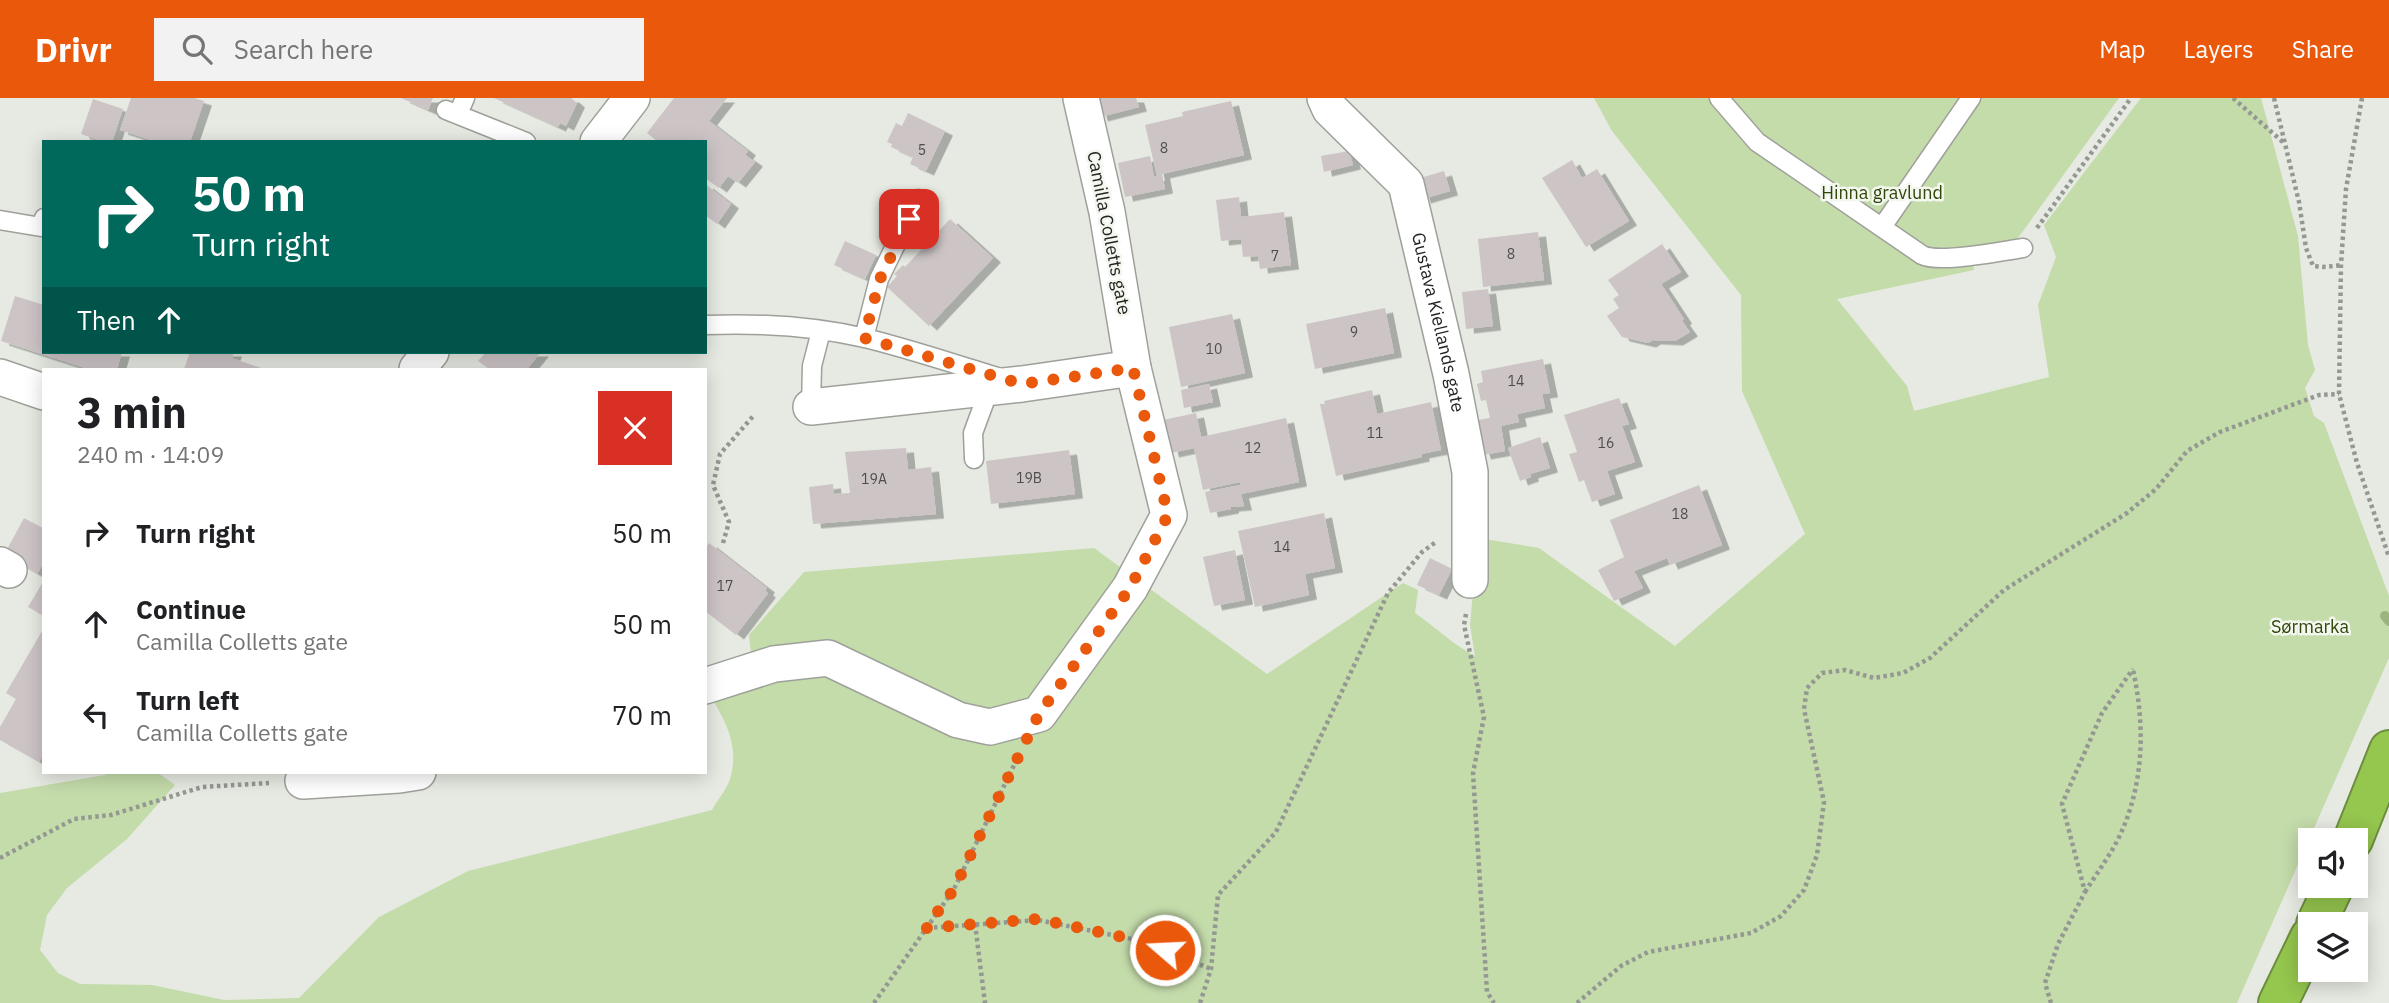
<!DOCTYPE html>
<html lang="en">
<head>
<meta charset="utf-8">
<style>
  :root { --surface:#fff; --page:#f2f2f2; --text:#202124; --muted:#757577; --accent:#ea580c }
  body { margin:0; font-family:"IBM Plex Sans",sans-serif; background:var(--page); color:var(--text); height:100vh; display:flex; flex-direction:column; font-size:26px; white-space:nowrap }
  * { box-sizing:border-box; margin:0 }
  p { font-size:23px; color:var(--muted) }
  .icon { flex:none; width:38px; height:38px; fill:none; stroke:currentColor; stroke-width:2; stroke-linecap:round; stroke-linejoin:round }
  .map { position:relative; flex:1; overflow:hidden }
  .panel { position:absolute; left:42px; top:270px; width:665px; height:406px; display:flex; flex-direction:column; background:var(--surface); border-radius:0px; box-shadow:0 4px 18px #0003 }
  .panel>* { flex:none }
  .banner { position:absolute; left:42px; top:42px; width:665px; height:214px; border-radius:0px; box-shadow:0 4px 18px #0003; background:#00695c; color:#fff; overflow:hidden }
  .buttons { position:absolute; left:2298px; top:730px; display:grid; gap:14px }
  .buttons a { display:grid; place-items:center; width:70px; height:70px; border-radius:0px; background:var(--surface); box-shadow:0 4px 18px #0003; font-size:35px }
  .pin { position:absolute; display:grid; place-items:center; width:60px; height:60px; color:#fff; margin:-30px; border-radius:14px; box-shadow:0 4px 10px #0006 }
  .me { position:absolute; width:77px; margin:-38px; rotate:289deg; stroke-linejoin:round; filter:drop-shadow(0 0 5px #0008) }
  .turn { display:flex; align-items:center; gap:24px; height:147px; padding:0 35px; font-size:32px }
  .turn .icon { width:91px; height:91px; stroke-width:2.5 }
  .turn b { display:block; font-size:49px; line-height:60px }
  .then { display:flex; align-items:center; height:66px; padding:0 35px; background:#0003; gap:14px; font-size:26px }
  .round { display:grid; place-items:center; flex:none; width:74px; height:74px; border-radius:0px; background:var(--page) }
  .head { display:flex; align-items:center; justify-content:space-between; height:119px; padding:0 35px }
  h1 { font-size:42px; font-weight:700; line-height:52px }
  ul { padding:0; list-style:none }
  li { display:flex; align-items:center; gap:21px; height:91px; padding:0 35px }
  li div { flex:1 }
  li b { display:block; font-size:26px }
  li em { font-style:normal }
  header { display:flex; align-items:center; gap:42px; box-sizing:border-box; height:98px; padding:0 35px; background:var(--accent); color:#fff }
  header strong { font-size:33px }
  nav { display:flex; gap:38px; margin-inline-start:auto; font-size:24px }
  .search { width:490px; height:63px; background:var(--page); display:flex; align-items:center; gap:18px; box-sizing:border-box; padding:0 24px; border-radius:0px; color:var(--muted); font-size:26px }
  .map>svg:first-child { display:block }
  .green { fill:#c4dbaa }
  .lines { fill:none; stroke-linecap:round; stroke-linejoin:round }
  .stream { stroke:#9cb57e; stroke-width:10 }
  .building { fill:#cdc4c6; filter:url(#shadow) }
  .lane-casing { stroke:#9ea19a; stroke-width:21 }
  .street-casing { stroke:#9ea19a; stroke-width:38 }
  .highway-casing { stroke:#6d8e3f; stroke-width:42 }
  .path { stroke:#949892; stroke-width:4.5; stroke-dasharray:3.5 3.5; stroke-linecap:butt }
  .lane { stroke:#fff; stroke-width:18 }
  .street { stroke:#fff; stroke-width:35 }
  .highway { stroke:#95c64e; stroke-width:38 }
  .route { stroke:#ea580c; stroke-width:12; stroke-dasharray:0 21.6 }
  .labels { text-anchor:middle; stroke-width:5; stroke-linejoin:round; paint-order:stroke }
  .number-label { font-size:14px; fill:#4e4d4b }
  .park-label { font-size:18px; fill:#2f4607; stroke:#f3f7ef }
  .street-label { font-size:18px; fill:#232522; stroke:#f3f7ef }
</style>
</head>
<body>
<header>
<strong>Drivr</strong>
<div class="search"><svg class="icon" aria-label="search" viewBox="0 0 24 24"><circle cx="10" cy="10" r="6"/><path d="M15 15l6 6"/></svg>Search here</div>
<nav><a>Map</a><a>Layers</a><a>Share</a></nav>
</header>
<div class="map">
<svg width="2389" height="905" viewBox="0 0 2389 905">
  <defs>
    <filter id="shadow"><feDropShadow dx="8" dy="4.5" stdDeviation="0" flood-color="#0004"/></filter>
  </defs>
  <rect width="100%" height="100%" fill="#e6eae2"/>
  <path class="green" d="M1594 0H2119L2018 140 1970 152 1974 172 1837 201 1907 288 1914 313 2049 279 2038 207 2056 159 2044 127 2141 0H2261L2298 138 2308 247 2315 272 2305 290 2314 318 2324 325 2389 498V560L2237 905H0V695L105 677 108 674H157L175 687 127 741 67 790 47 817 40 852 58 875 80 886 152 887 224 902 299 900 379 819 468 773 712 712C717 703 725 693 729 684 741 650 726 623 709 596L754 583 749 537 804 474 1094 450 1267 576 1403 485 1418 492 1415 515C1435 529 1455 548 1475 558L1470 527 1478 440 1539 450 1675 548 1805 436 1742 293 1741 197 1612 33Z"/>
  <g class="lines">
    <path class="stream" d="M2385 518 2389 523"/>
  </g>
  <path class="building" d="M131 0H194L204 3 190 44H156L120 32Z
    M401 0H433L428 12Z
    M494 0H571L577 5 566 28 560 25 558 29Z
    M674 0H727L709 23 748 53 745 57 755 64 738 85 728 78 719 90 705 80V44H658L647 35Z
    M1094 0H1136L1139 9 1100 19Z
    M93 1 123 11 112 44H104L81 36Z
    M1231 3 1244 57 1162 76 1165 91 1125 99 1118 65 1150 58 1154 79 1157 78 1145 27 1183 18 1182 14Z
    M908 15 945 33 926 73 910 66 913 59 891 49 892 46 887 44 896 25 902 28Z
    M1349 53 1353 67 1324 74 1321 58Z
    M1572 62 1582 80 1597 71 1629 123 1586 149 1542 80Z
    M1444 73 1450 93 1423 101 1417 81Z
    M705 86 731 106 717 126 705 117Z
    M1239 99 1241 119 1284 114 1291 167 1260 171 1258 158 1243 159 1241 141 1221 143 1216 102Z
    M950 121 993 160 929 228 887 189 897 178 894 176 903 167 905 169Z
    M1538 134 1544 182 1483 189 1478 141Z
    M845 143 876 157 865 181 834 167Z
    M1662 146 1681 174 1661 186 1684 221 1682 223 1690 234 1675 243 1653 242 1648 245 1622 239 1607 218 1619 210 1613 201 1619 197 1608 182Z
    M1488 191 1493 228 1466 231 1462 194Z
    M15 198 44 207V254H122L117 271H88L1 243Z
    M1385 210 1394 255 1315 271 1306 226Z
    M1232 216 1245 275 1181 289 1169 229Z
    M190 254H234L232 260 264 271H184Z
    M486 254H541L527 271H489L478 263Z
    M1543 261 1550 295 1542 296 1545 310 1517 316 1519 324 1501 328 1505 353 1483 357 1472 323 1490 320 1486 302 1481 303 1477 286 1483 284 1481 273Z
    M1209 286 1213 304 1184 310 1181 292Z
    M1372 292 1377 316 1431 304 1441 352 1421 356 1422 359 1336 378 1320 306H1325L1324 303Z
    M1619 300 1629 326 1622 328 1635 364 1607 373 1615 396 1592 404 1584 382 1579 384 1569 356 1577 354 1564 317Z
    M1196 315 1201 339 1286 320 1299 384 1241 396 1244 408 1231 409V411L1210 415 1205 394 1240 387V384L1203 392 1194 350 1171 355 1163 322Z
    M1540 339 1550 370 1530 376 1531 379 1520 383 1508 350Z
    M906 350 908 372 931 369 936 416 813 426 809 389 833 386 834 396 850 395 845 354Z
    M1069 352 1075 396 991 406 986 363Z
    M1699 387 1722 447 1670 467 1667 460 1634 473 1643 490 1614 503 1598 472 1624 459 1610 422Z
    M1324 415 1335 470 1305 476 1309 497 1255 509 1238 433Z
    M24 420 44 431V464L37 476 4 457Z
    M709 445 767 490 765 493 768 495 736 537 705 513V446L707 448Z
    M1235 452 1245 502 1214 508 1203 459Z
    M1430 460 1452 471 1439 497 1417 487Z
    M44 482V518L28 509Z
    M42 533 44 534V655L39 664 0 642V629L16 601 6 595Z"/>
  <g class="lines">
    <defs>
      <path id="lane" d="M1719 0 1757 44 1922 157C1940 166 2001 153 2023 150
        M446 12 526 44
        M458 16 465 0
        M0 122 41 129 44 120
        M1882 129 1971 0
        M705 227C757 225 814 228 865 240 910 251 954 266 998 279
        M864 240 879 181 918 101
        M811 309 812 268 821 233
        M974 361 973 335 990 289"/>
      <g id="street">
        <path id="s1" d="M1325 0 1330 11 1406 86 1451 276 1470 374V482"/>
        <path d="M598 44 632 0"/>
        <path d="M417 271 431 254"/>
        <path d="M0 279 44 294"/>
        <path d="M811 309 1022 286 1133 270"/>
        <path d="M0 467 9 472"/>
        <path d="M705 588 774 566 828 560 958 622 990 629 1039 616 1130 490 1169 417 1133 270 1107 114 1081 0"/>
        <path d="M303 683 399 677 418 674"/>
      </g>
      <path id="highway" d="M2353 742 2389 652
        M2316 826 2334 788
        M2278 905 2310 839"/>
    </defs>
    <use href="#lane" class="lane-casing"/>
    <use href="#street" class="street-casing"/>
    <use href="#highway" class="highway-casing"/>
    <path class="path" d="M2233 0 2284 45
      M2274 0 2299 104 2306 150 2313 168 2326 169 2341 167
      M2362 0 2346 91 2341 167 2339 296 2357 365 2389 459
      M2037 130 2131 0
      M723 445 729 424 713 387 720 356 755 316
      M1466 516 1464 527 1484 619 1473 675 1487 894 1494 905
      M0 760 74 721 111 717 202 689 269 685
      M2085 794C2095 778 2106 763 2115 747 2144 693 2146 631 2133 572
      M975 826 985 905
      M927 830 1038 822 1142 843 1211 871
      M874 905 954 791 1019 657
      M1200 905 1211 871 1218 797 1276 734 1388 495 1422 454 1436 444
      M1577 905 1621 868 1648 854 1751 835 1781 818 1804 792 1817 757 1824 704 1804 611 1807 590 1822 575 1845 572 1874 580 1903 575 1930 560 2004 492 2127 415 2156 391 2187 353 2220 334 2319 297 2339 296
      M2051 905 2045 885 2058 846 2085 794 2062 706 2102 615 2133 571"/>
    <use href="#lane" class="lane"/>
    <use href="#street" class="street"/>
    <use href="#highway" class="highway"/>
  </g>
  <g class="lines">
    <path class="route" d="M909 121 880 181 864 240 1022 286 1133 270 1168 417 1130 490 1039 616 954 791 926 830 1038 821 1142 843 1165 852"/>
  </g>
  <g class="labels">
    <g class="number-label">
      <text x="1164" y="55">8</text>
      <text x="922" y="57">5</text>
      <text x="1511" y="161">8</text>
      <text x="1275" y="163">7</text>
      <text x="1354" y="239">9</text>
      <text x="1214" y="256">10</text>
      <text x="1516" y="288">14</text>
      <text x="1375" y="340">11</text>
      <text x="1606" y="350">16</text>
      <text x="1253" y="355">12</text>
      <text x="1029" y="385">19B</text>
      <text x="874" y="386">19A</text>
      <text x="1680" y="421">18</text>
      <text x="1282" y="454">14</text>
      <text x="725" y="493">17</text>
    </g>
    <g class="park-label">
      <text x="1882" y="101">Hinna gravlund</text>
      <text x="2310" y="535">Sørmarka</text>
    </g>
    <g class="street-label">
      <text transform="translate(1109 135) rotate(79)" y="6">Camilla Colletts gate</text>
      <text dy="6" stroke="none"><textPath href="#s1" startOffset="261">Gustava Kiellands gate</textPath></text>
    </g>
  </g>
</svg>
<div class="buttons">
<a><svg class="icon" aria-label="sound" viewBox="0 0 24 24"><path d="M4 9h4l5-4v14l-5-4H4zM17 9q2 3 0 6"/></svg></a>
<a><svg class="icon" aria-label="layers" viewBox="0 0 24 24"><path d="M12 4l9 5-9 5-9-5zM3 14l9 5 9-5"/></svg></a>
</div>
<div class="pin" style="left:909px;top:121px;background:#d93025"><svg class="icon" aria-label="arrive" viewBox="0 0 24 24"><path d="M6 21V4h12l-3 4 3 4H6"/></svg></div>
<svg class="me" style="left:1165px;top:852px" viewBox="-20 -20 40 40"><circle r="17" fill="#ea580c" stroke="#fff" stroke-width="3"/><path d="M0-11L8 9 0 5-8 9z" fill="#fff"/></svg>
<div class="banner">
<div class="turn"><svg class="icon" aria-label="right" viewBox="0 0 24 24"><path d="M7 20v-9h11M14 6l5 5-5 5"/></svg><div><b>50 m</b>Turn right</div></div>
<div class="then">Then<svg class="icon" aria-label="ahead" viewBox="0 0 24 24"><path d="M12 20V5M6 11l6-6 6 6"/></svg></div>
</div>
<section class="panel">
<div class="head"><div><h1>3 min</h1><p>240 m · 14:09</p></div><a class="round" style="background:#d93025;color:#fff"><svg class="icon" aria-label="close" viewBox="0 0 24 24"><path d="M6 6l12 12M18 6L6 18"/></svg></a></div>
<ul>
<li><svg class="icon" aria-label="right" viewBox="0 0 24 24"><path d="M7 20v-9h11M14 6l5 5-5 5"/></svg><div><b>Turn right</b></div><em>50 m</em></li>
<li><svg class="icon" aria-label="ahead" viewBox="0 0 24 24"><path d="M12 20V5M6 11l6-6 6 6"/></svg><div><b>Continue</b><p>Camilla Colletts gate</p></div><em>50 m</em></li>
<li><svg class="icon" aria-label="left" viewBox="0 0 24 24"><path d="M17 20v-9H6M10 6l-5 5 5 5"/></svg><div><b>Turn left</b><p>Camilla Colletts gate</p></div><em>70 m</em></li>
</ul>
</section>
</div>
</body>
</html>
